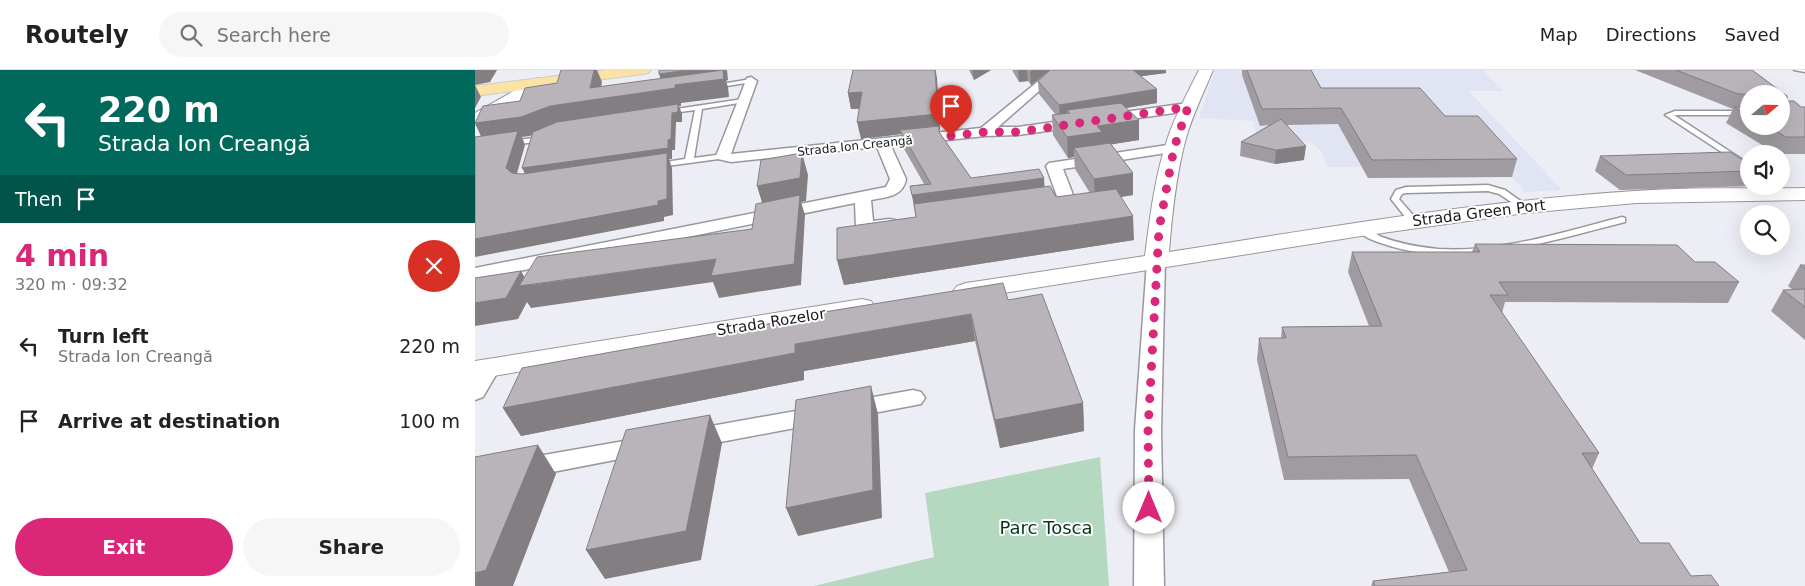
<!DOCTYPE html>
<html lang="en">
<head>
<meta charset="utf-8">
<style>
  :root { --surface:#fff; --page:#f6f6f6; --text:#222; --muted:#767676; --line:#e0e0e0; --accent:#db2777 }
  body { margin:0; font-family:"DejaVu Sans",sans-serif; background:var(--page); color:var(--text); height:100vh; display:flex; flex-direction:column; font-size:19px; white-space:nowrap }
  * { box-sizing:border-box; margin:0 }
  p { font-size:16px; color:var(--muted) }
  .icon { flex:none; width:28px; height:28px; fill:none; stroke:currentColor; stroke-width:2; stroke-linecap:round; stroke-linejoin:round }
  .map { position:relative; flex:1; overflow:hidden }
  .sheet { display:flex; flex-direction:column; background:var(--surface); width:475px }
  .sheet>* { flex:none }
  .guide { background:#00695c; color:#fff; overflow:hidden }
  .needle { width:32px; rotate:70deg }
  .buttons { position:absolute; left:1265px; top:15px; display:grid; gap:10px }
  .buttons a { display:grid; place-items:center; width:50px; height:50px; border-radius:50%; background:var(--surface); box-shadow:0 5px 20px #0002; font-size:25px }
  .pin { position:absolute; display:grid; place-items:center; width:42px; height:42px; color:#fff; margin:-51px -21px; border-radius:50% 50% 50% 0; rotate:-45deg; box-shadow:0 0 5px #0007 }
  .pin .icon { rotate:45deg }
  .me { position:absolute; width:55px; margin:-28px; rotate:0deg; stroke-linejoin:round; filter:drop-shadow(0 0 4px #0008) }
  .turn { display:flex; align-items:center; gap:18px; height:105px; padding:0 15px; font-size:22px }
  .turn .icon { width:65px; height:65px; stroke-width:2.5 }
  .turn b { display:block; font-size:35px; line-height:42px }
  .then { display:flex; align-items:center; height:48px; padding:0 15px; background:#0003; gap:10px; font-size:19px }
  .round { display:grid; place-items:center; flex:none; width:52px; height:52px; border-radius:26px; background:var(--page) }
  .overview { display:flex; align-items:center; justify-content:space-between; height:85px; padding:0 15px }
  h1 { font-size:30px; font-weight:800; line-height:38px; color:var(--accent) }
  .button { display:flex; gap:10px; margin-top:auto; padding:10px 15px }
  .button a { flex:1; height:58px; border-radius:30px; background:var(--accent); color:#fff; font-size:20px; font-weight:800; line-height:58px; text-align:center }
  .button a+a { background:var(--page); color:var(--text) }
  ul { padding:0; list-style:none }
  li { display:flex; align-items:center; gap:15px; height:75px; padding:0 15px }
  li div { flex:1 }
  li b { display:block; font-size:19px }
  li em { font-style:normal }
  header { display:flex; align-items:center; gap:30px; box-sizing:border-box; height:70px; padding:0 25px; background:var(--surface); border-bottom:1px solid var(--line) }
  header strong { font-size:24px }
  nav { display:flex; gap:28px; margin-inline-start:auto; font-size:18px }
  .search { width:350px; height:45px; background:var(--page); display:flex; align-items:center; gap:12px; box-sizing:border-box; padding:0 18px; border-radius:28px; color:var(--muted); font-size:19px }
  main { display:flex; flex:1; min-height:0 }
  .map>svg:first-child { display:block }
  .built { fill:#e1e4f2 }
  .green { fill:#b4d8c0 }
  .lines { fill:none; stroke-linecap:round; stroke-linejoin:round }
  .service-casing { stroke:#97989e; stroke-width:3 }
  .minor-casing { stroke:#97989e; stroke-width:3 }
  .tertiary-casing { stroke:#97989e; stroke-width:2 }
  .primary-casing { stroke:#cccdcd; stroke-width:2 }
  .service { fill:#fff; fill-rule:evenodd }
  .minor { fill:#fff; fill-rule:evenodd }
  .tertiary { fill:#fff; fill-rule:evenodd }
  .primary { fill:#fbe3a6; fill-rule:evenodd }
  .wall { fill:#9f9ba0; fill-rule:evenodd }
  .shaded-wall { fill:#827e82 }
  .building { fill:#b9b4ba; stroke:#827e82 }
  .route { stroke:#db2777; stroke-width:9; stroke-dasharray:0 16.2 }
  .labels { text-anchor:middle; stroke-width:4; stroke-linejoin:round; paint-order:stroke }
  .far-street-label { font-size:12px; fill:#191a1c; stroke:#fff }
  .street-label { font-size:15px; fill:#191a1c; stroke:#fff }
  .near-park-label { font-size:18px; fill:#04361e; stroke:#fff }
</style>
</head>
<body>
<header>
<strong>Routely</strong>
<div class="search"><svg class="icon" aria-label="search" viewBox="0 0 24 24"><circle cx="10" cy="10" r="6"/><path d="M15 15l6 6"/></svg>Search here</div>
<nav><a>Map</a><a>Directions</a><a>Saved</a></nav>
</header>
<main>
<section class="sheet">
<div class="guide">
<div class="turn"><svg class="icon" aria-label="left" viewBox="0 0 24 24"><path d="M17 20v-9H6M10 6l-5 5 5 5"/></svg><div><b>220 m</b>Strada Ion Creangă</div></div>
<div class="then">Then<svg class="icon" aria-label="arrive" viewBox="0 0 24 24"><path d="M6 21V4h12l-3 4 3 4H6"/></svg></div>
</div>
<div class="overview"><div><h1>4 min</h1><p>320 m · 09:32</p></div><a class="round" style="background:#d93025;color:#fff"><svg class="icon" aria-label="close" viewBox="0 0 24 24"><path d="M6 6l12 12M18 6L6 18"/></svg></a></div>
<ul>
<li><svg class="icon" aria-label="left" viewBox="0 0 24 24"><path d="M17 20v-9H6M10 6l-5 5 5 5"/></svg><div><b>Turn left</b><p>Strada Ion Creangă</p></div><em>220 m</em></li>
<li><svg class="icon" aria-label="arrive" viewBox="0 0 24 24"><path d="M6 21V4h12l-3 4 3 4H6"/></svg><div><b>Arrive at destination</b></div><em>100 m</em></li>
</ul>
<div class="button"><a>Exit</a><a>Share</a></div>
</section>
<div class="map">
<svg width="1330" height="516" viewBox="0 0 1330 516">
  <rect width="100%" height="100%" fill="#edeef5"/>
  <path class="built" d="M740 0H1023L1008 1 1029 21H994L1087 120 1050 122 1037 107 893 108 887 97H853L846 81 838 74 814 67 782 66 778 51 724 48Z"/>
  <path class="green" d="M625 387 634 516H339L459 487 450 423Z"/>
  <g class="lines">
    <defs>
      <path id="service" d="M1319 0H1330V2Z
        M276 9 278 10V12L238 18 235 16Z
        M268 29 271 31 270 32 227 39 219 88 248 84H251V88L177 98V94L210 89 220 40 190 44 187 42 188 41Z
        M1200 41H1274V45H1199L1274 94V100L1190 45Z
        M58 68 62 70 61 72 35 75 31 73 35 71Z
        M1013 115 1030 120 1054 137 1050 140 1047 139 1024 124 1013 121 931 123 927 124 924 129 943 151 938 154 935 153 916 129 921 120 931 117Z
        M1147 147 1150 148V152C1074 171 993 199 915 176 903 172 890 169 881 159L883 157C891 155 899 164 907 167 925 174 944 177 963 179 1024 183 1088 162 1147 147Z"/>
      <path id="minor" d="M577 0H592L580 7 523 57H543L713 33 719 37 713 41 543 65 510 66 416 76 431 109C428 127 411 127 396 130L398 151 414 149 420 150 423 154 420 158C409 160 395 163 384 161L381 157 380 133 0 210V198L411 117 415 109 402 77 256 92 243 89 241 86 272 8 276 7 282 11 256 84 506 58Z
        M699 74 704 75 706 78 704 81 588 99 600 130 598 133 568 138 562 137 560 133 562 129 582 126 571 96 574 93Z
        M681 185 688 187 690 191 686 360 689 516H659L660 360 672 191 674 187Z
        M14 291 22 293 25 298 8 327 0 330V302L6 293Z
        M438 320 446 322 450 328 446 334 214 378 205 375 201 369 205 363 214 360Z
        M172 367 181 370 185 376 181 382 0 417V397Z"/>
      <path id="tertiary" d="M724 0H738C729 22 718 44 711 68 701 105 697 144 694 182 848 158 1003 131 1160 121 1216 117 1273 119 1330 118V130L1161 133 1050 143 886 166 491 229 482 226 478 221 482 216 491 213 670 186C675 146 680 105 693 67 701 44 713 22 724 0Z
        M62 8 68 10 70 13 68 16 6 54 0 55V43Z
        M387 229 396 231 400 237 396 243 0 309V291Z"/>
      <path id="primary" d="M131 0H176L173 3 168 4 0 26V16Z"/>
    </defs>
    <use href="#service" class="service-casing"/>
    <use href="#minor" class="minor-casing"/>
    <use href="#tertiary" class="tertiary-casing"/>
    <use href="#primary" class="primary-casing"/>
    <use href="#service" class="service"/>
    <use href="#minor" class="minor"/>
    <use href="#tertiary" class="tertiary"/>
    <use href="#primary" class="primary"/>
  </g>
  <path class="wall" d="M378 0H461L465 60H464L465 63 496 108 570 117 581 127 615 123 600 99 599 87 593 88 578 65 577 45H581L564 24 563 11 575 0H691V3L666 6 682 33 651 38 664 70 636 74 658 103V125L646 127 659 170 369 215 362 190 441 147 435 116 449 114 428 77 426 64 386 69 385 39H376L373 23Z
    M494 0H516L499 10Z
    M537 0H575L556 15 553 11 544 12Z
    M767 0H836L846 18 970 46 1042 89 1037 107 893 108 863 54 812 55 829 90 800 94 765 86 766 72 794 55 785 56 767 5Z
    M1160 0H1277L1312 26V31H1319L1326 37H1330V84H1302L1251 53 1258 39ZM1274 24H1306V56H1274Z
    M1125 86 1274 94V116H1279L1145 120 1120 101Z
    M1000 174 1220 192 1264 212 1253 233 1030 232 1027 243 1124 383 1117 399 1165 473 1216 506 1244 516H896L898 511 974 502 934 409 809 410 782 290 784 268H806L807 257 894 256 873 202 877 182H997Z
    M1325 195H1330V270L1296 241 1308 220H1318L1313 216Z
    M533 230 608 333 609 361 525 378 500 271 329 301V310L46 366 28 338Z"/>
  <path class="shaded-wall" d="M0 0H22L15 12 0 15 6 27 0 38Z
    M119 0H122L127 12 124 29 189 19 184 4 213 0H252L253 10 251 11 253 17 254 27 206 33V36H204L207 44V52H201L200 80H197V89H194L197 98 198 145 189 147V151L0 187V169L53 109 47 98 84 54 55 66 47 67 50 75 39 114 9 73 0 53 75 36 115 18Z
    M460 0 462 8 465 60H464L466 73 425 60 426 64 386 69 382 52Z
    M497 0H516L499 10Z
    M543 0H552L553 11 544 12Z
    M557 0H575L556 15 555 2Z
    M653 0H691V3L653 8Z
    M682 19V33L595 47V43L592 40 593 48 585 49 584 35Z
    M387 22 391 38 376 39 373 23Z
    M664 50V70L627 76 599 78V87L593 88 592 67 622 56Z
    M831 76 829 90 800 94 801 80Z
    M327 83 333 105 331 131 326 132 330 145 326 215 244 228 238 212 56 238 52 232 43 249 0 256V233L46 201 54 215 241 189 247 205 289 139 282 116Z
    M658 103V125L620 131 619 109Z
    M569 108 570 126 441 143 437 125Z
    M658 146 659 170 369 215 362 190Z
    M496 244 500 271 329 301V310L46 366 28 338 320 274Z
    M396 316 403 344 407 448 323 466 311 438Z
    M608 333 609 361 525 378 520 350Z
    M235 345 247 373 226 490 130 509 111 480Z
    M63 375 81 404 38 516H0V503Z"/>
  <path class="building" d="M86 0H119L115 18 248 0 249 9 200 15V18L75 36 46 47 0 53 8 36 45 31 50 18 82 13Z
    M184 0H213L184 4Z
    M378 0H460L463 44 382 52 387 22 373 23Z
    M575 0H658L682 19 584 35 563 11Z
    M772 0H836L846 18H945L970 46H1003L1042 89 897 90 866 38 787 39Z
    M1201 0H1277L1312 26V31H1319L1326 37H1330V67H1311L1292 56H1306V24H1263Z
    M646 33 664 50 622 56 627 62 592 67 577 45 595 43 592 40Z
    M203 34V42L197 43 196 69 193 70V78L47 98 58 62 82 52Z
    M1259 37H1274V46Z
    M806 49 831 76 801 80 766 72Z
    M464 56V62L496 108 564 99 569 108 437 125 435 116 456 114 425 60Z
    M43 61 31 98 37 103 47 104 192 83V129L183 131V135L0 169V67Z
    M635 73 658 103 619 109 599 78Z
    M1255 82 1274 94V101L1151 105 1125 86Z
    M327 83 325 108 282 116 286 90Z
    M575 116 581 127 641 119 658 146 362 190V158L441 147 439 134Z
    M325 125 319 194 236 206 241 189 44 216 62 187 277 159 281 134Z
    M1000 174 1202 175 1220 192H1240L1264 212H1024L1033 225H1015L1124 383H1107L1165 473H1194L1216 506 1236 505 1244 516H900L898 511 992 500 941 385 813 387 784 268H811L807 257 907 256 877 182H1005Z
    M1325 195H1330V199Z
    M46 201 31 228 0 233V208Z
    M528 213 533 230 567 224 608 333 520 350 496 244 320 274V283L28 338 47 298 349 244V242Z
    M1330 219V237L1308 220Z
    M396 316 398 420 311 438 321 330Z
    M235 345 211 461 111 480 151 360Z
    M63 375 11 500 0 503V387Z"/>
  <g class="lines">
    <path class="route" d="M476 66 510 62H543L713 37 699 78 684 159 673 360 674 438"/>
  </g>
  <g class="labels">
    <g class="far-street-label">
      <text transform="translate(380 76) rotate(-6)" y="4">Strada Ion Creangă</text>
    </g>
    <g class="street-label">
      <text transform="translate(1004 143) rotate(-7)" y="5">Strada Green Port</text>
      <text transform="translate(296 252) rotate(-9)" y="5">Strada Rozelor</text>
    </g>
    <g class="near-park-label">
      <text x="571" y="464">Parc Tosca</text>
    </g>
  </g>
</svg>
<div class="buttons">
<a><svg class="needle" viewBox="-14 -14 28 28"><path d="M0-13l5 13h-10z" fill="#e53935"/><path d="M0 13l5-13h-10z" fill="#767676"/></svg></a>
<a><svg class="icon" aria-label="sound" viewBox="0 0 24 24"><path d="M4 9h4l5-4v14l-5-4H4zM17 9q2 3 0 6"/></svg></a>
<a><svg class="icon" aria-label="search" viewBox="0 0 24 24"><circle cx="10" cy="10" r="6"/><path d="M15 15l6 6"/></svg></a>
</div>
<div class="pin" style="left:476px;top:66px;background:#d93025"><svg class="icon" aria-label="arrive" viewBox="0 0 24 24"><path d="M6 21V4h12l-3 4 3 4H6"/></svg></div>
<svg class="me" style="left:674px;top:438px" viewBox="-20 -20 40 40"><circle r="19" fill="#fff"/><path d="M0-13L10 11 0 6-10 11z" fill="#db2777"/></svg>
</div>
</main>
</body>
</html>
